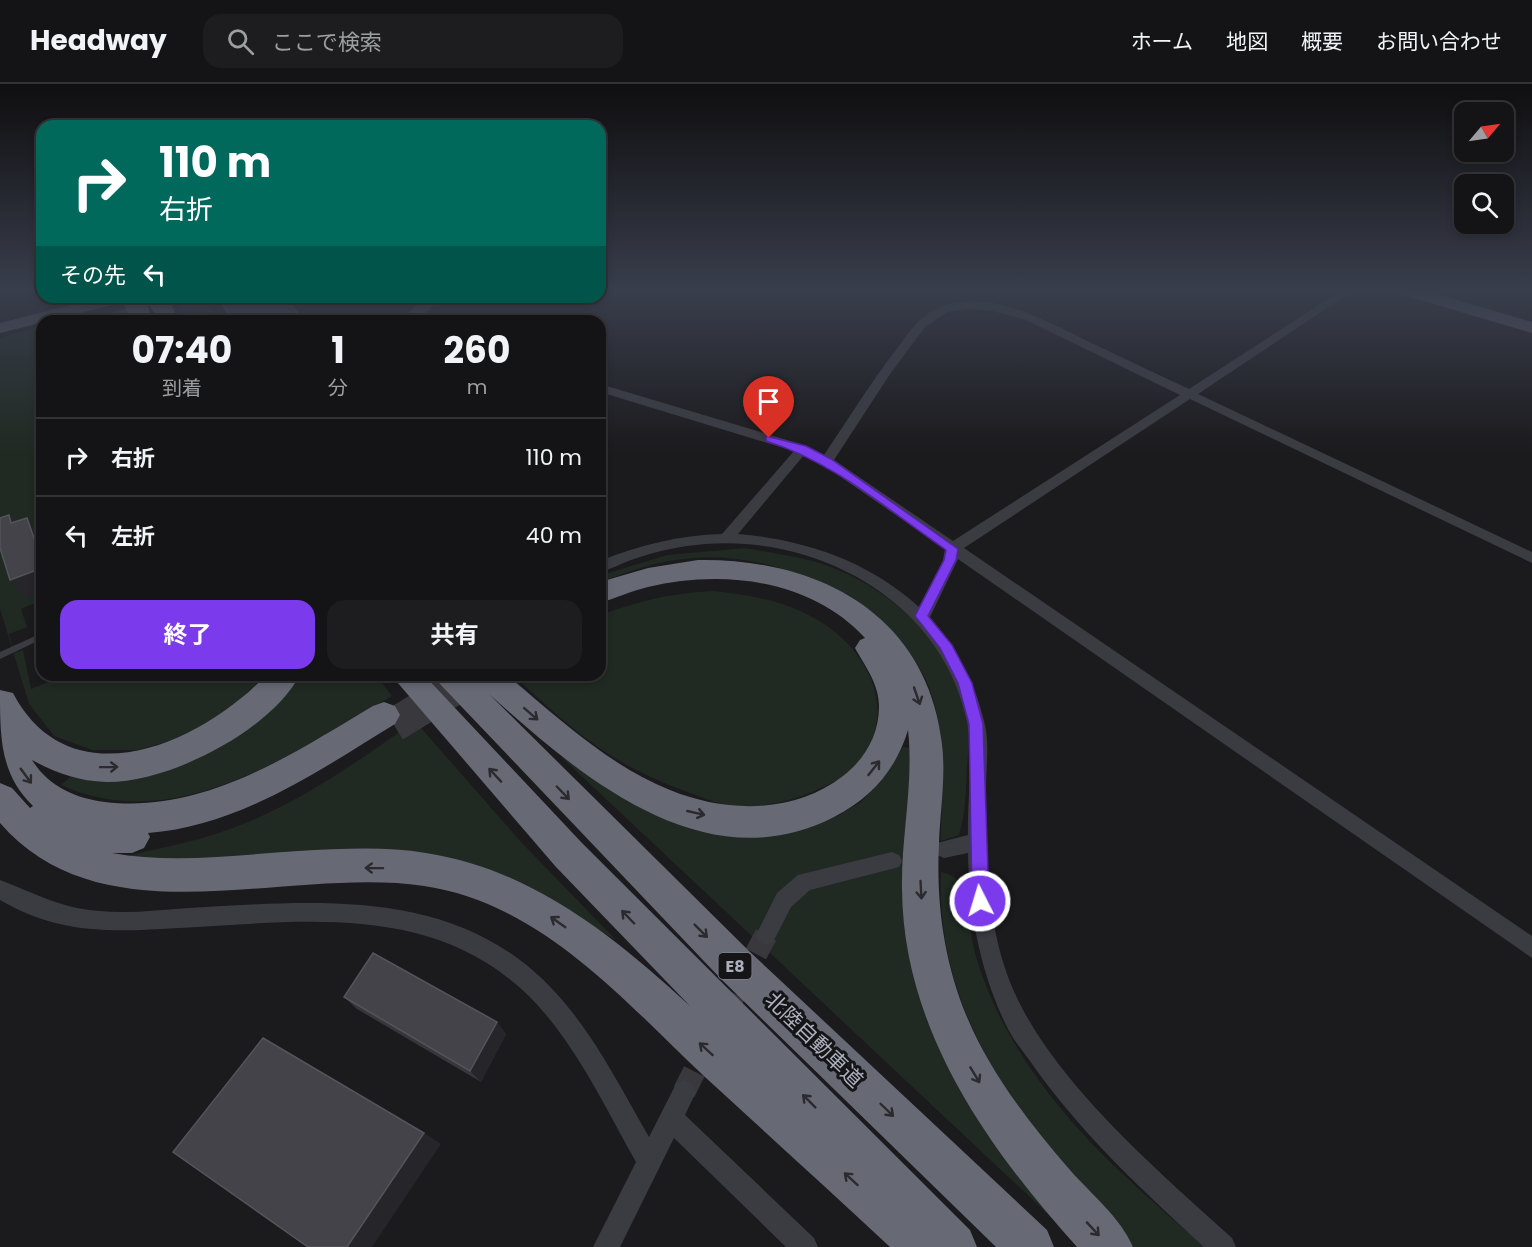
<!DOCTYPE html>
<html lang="ja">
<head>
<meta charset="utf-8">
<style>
  :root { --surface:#141416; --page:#1d1d1f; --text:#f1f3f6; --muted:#9d9ea1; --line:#333335; --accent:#7c3aed }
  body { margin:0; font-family:Poppins,"Noto Sans JP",sans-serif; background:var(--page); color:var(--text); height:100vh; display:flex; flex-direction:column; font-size:22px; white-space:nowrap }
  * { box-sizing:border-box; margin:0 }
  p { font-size:20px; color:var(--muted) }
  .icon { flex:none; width:33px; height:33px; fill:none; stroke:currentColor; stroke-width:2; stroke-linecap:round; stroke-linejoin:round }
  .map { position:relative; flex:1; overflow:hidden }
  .side { position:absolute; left:36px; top:231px; width:570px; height:366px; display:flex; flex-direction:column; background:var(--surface); border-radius:18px; box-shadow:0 3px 9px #0003,0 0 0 2px var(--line) }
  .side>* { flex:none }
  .banner { position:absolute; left:36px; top:36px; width:570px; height:183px; border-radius:18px; box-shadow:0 3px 9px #0003,0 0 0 2px var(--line); background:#00695c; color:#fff; overflow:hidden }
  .needle { width:39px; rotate:61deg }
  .buttons { position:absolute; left:1454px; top:18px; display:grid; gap:12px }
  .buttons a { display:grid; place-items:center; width:60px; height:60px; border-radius:12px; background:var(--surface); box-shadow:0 3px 9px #0003,0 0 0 2px var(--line); font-size:30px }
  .pin { position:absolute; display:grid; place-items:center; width:51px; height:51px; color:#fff; margin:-62px -26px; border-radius:50% 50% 50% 0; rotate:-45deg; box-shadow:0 0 6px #0007 }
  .pin .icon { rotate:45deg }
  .me { position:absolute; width:66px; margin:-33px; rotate:355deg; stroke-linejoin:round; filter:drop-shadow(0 0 4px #0008) }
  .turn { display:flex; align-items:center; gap:21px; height:126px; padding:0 24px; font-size:27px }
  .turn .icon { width:78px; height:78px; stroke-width:2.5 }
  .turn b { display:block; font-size:42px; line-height:51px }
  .then { display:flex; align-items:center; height:57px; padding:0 24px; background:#0003; gap:12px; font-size:22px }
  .eta { display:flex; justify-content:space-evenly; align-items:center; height:102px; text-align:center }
  .eta b { font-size:36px; font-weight:700; line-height:42px }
  .primary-button { display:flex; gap:12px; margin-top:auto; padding:12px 24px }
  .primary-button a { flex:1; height:69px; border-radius:18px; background:var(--accent); color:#fff; font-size:24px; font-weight:700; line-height:69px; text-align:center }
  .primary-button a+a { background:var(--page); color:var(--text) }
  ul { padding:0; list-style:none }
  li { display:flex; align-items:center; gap:18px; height:78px; padding:0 24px; border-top:2px solid var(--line) }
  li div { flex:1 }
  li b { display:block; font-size:22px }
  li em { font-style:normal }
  header { display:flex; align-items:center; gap:36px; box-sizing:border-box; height:84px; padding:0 30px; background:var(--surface); border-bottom:2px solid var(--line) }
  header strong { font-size:28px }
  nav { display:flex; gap:33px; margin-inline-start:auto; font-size:21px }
  .search { width:420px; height:54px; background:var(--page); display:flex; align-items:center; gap:15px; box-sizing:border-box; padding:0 21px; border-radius:18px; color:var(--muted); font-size:22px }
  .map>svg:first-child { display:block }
  .green { fill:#202922 }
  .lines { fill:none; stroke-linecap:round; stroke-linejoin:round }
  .street-tunnel { stroke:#38383d; stroke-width:23; stroke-dasharray:23 11; stroke-linecap:butt }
  .highway-tunnel { stroke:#38383d; stroke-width:34; stroke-dasharray:34 16; stroke-linecap:butt }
  .lane { fill:#3b3c42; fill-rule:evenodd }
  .street { fill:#3b3c42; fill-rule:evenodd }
  .secondary { fill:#494b53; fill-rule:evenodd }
  .primary { fill:#575862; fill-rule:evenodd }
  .highway { fill:#676974; fill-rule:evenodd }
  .highway-bridge { stroke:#676974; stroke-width:21 }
  .wall { fill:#37363b }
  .shaded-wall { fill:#262529 }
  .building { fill:#434349; stroke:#54545b; stroke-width:1.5 }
  .oneway { stroke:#2a2a2f }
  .route { fill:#7c3aed; stroke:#51269a; stroke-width:1.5 }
  .labels { text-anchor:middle; stroke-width:6; stroke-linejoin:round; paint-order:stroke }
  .shield { fill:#151518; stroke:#7f828c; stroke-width:1.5 }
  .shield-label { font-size:16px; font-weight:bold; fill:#acb0bd }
  .near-street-label { font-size:21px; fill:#acb0bd; stroke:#151518 }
</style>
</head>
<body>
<header>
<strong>Headway</strong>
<div class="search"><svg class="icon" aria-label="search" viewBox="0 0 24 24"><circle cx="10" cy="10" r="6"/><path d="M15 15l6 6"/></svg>ここで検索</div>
<nav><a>ホーム</a><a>地図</a><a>概要</a><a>お問い合わせ</a></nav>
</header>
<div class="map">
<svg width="1532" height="1163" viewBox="0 0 1532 1163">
  <rect width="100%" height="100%" fill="#1b1a1d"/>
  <path class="green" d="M202 213 218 237H189L178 220 180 214Z
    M42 242V516L21 525 27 543 9 550 14 569 23 566 31 605 65 591H266L218 635 183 653 138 666H92L54 652 29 620 0 525V254Z
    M745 464C767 468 791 471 813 477 889 499 956 562 968 642 970 655 968 670 967 683 966 706 966 728 959 751L941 757C941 704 948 643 925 594 888 517 775 466 693 474 662 476 629 487 600 498L602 491 667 471Z
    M713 507C751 511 787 517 821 538 861 563 890 609 872 656 869 663 867 672 862 677 851 690 837 697 821 704 796 716 761 725 733 722 717 720 700 713 685 707 610 680 571 645 513 591H600V531C640 517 670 509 713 507Z
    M295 591H376L392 612C294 667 177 754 61 701L71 692 131 690Z
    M415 637 522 759 616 856 533 808 127 778 130 771C161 764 193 758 224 747 292 724 356 679 415 637Z
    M903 663 911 664 906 829 1083 1163 559 671 629 713 806 742 839 731 861 718 879 698Z
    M941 788C950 789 961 797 965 806 972 821 969 844 973 860 978 883 988 908 998 929 1050 1031 1121 1090 1205 1163H1134C1036 1056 935 943 941 788Z"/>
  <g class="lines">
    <path class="street-tunnel" d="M724 930 766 851
      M684 1008 705 966"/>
    <path class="highway-tunnel" d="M394 641 476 591"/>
    <path class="lane" d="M63 226 66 228 70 237H64L60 228Z
      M34 254 39 255 42 261V269L39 267 33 255Z
      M42 549V555L0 575V568Z"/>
    <path class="street" d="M1342 206H1354L1198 310 1532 468V479L1190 315 964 464 1532 852V874L958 475 930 533C956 563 975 598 984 637 990 659 986 682 986 705 987 764 986 824 1004 881 1035 983 1154 1083 1232 1154L1236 1163H1204C1144 1108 1085 1053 1037 987 1027 972 1014 958 1006 941 980 887 969 829 968 769L944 774 937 771 934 765 937 759 968 751C967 716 974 672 967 638 943 519 820 451 705 460 681 462 657 467 634 475 622 479 612 485 600 488V477C639 461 680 451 722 450L794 367 600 308V300L807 362 824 371C849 334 872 296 899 262 907 251 915 239 926 231 979 195 1049 239 1098 262 1128 276 1158 291 1189 305ZM968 225 993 227 1026 236 1180 311 953 457 834 376 890 290 925 243 947 228ZM804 371 822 380 945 465 943 476 919 523C868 477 806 456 738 450Z
      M165 213H182L100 237H83Z
      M248 213H294L266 219Z
      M892 768 899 771 902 777 899 783 810 806 791 823 773 858 766 861 759 858 756 851 777 809 798 791Z
      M0 796C35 809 59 824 99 827 129 830 159 826 189 824 319 817 458 802 555 908 594 950 620 1003 649 1053L676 1000 684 996 692 1000 696 1008 685 1031 814 1154 818 1163H786L674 1054 620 1163H593L636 1078C610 1032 587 984 555 942 459 816 319 836 180 844 114 848 59 851 0 816Z"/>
    <path class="secondary" d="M424 213H441L418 237H401Z"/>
    <path class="primary" d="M1398 206H1423L1532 238V249L1400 210Z
      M102 213H131L128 217 0 249V239Z"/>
    <path class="highway" d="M162 216 169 218 180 237H160L152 222Z
      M698 476C818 474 927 530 942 660 946 693 940 727 939 760 936 819 944 878 967 933 991 990 1030 1040 1070 1086 1092 1111 1120 1133 1133 1163H1077C987 1063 903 945 902 805 901 752 914 699 908 646 896 686 871 714 834 733 704 800 579 691 489 610L749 867 1047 1146 1054 1163H996L721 895 439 599 435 591H469L475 597 472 591H507C558 634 608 681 670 706 726 729 794 730 843 692 865 675 879 651 879 622 879 600 865 582 855 564L860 556 865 554C811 495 722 485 648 503 631 507 616 514 600 519V498L648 484Z
      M266 591H300C270 647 169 699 106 698 78 697 56 689 32 676 49 703 75 714 105 718 204 730 292 670 373 622L384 618 395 622 400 631 395 640C320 686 238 743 148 749L150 753 144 764 132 769H112C172 780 237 771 298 767 340 765 384 762 426 769 531 785 614 852 690 922L556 783 391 591H424L582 759 970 1146 977 1163H890C829 1106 767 1050 705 993 624 917 541 819 424 802 288 781 104 859 0 739V699L12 704 30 724 33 722C0 690 0 654 0 606L13 609C70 718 201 660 266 591Z"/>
    <path class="highway-bridge" d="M132 213 139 228
      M157 213 162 222"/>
  </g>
  <path class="wall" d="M218 213 303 237H230Z
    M344 913 497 938 506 950 481 998 357 925Z"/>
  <path class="shaded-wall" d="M27 434 42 451V477Z
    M42 484V508L27 514 10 496Z
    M497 938 506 950 481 998 470 987Z
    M424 1049 441 1060 372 1163H347Z"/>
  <path class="building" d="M218 213H286L303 237H233Z
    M9 431 11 439 27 434 42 477V484L10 496 0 464V434Z
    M373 869 497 938 470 987 344 913Z
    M263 954 424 1049 347 1163H308L173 1068Z"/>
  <defs><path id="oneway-shaft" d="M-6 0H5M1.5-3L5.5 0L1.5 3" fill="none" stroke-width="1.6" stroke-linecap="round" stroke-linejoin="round" transform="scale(1.5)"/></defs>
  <g class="oneway">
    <use href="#oneway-shaft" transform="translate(917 612) rotate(71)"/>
    <use href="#oneway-shaft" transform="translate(531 630) rotate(41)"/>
    <use href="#oneway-shaft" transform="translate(109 683) rotate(-1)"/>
    <use href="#oneway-shaft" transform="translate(874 684) rotate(-52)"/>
    <use href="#oneway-shaft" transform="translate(495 691) rotate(-133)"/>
    <use href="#oneway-shaft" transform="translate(26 692) rotate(54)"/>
    <use href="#oneway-shaft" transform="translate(563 709) rotate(46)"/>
    <use href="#oneway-shaft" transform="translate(696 729) rotate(13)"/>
    <use href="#oneway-shaft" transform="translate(374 784) rotate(-179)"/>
    <use href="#oneway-shaft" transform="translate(921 806) rotate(87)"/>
    <use href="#oneway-shaft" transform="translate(628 833) rotate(-134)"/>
    <use href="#oneway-shaft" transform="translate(558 838) rotate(-145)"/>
    <use href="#oneway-shaft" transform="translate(701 847) rotate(45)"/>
    <use href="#oneway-shaft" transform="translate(706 965) rotate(-138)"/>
    <use href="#oneway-shaft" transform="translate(975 991) rotate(59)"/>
    <use href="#oneway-shaft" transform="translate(809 1017) rotate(-135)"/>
    <use href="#oneway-shaft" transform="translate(887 1026) rotate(44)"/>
    <use href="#oneway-shaft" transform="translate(851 1095) rotate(-138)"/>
    <use href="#oneway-shaft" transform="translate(1093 1145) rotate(47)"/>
  </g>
  <linearGradient id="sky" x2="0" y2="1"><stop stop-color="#0f0e10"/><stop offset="0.56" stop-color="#393e4c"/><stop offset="1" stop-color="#393e4c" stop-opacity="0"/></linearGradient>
  <rect width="1532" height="369" fill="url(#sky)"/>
  <path class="route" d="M766 352 806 362 831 375 958 465 956 476 928 532 952 561 972 599 983 640 989 817 986 823 980 825 974 823 972 817 969 640 958 599 940 564 915 532 944 476 946 466C888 426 834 378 766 357Z"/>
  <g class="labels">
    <rect class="shield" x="718.5" y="869" width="33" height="26" rx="4.5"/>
    <g class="shield-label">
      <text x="735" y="888">E8</text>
    </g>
    <g class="near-street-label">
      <text transform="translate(814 956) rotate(44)" y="7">北陸自動車道</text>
    </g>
  </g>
</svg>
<div class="buttons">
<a><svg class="needle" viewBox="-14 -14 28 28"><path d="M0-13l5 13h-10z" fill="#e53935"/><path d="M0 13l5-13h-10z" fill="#9d9ea1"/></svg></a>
<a><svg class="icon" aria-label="search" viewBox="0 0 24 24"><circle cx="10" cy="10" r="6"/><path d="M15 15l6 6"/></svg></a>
</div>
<div class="pin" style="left:769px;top:354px;background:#d93025"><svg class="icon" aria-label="arrive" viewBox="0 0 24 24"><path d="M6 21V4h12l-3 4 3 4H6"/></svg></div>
<svg class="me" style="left:980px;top:817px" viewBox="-20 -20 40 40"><circle r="17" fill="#7c3aed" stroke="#fff" stroke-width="3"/><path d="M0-11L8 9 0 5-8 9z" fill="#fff"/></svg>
<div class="banner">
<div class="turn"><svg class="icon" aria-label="right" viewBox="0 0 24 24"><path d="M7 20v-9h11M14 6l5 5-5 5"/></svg><div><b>110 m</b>右折</div></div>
<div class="then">その先<svg class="icon" aria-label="left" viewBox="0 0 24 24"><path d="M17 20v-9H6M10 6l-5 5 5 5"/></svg></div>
</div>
<section class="side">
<div class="eta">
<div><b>07:40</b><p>到着</p></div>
<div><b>1</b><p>分</p></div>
<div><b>260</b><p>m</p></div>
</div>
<ul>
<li><svg class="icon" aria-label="right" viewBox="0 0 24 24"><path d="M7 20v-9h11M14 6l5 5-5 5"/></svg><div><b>右折</b></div><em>110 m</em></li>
<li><svg class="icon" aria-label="left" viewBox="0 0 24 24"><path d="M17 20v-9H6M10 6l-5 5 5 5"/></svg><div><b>左折</b></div><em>40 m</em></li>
</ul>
<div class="primary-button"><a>終了</a><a>共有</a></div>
</section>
</div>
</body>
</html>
